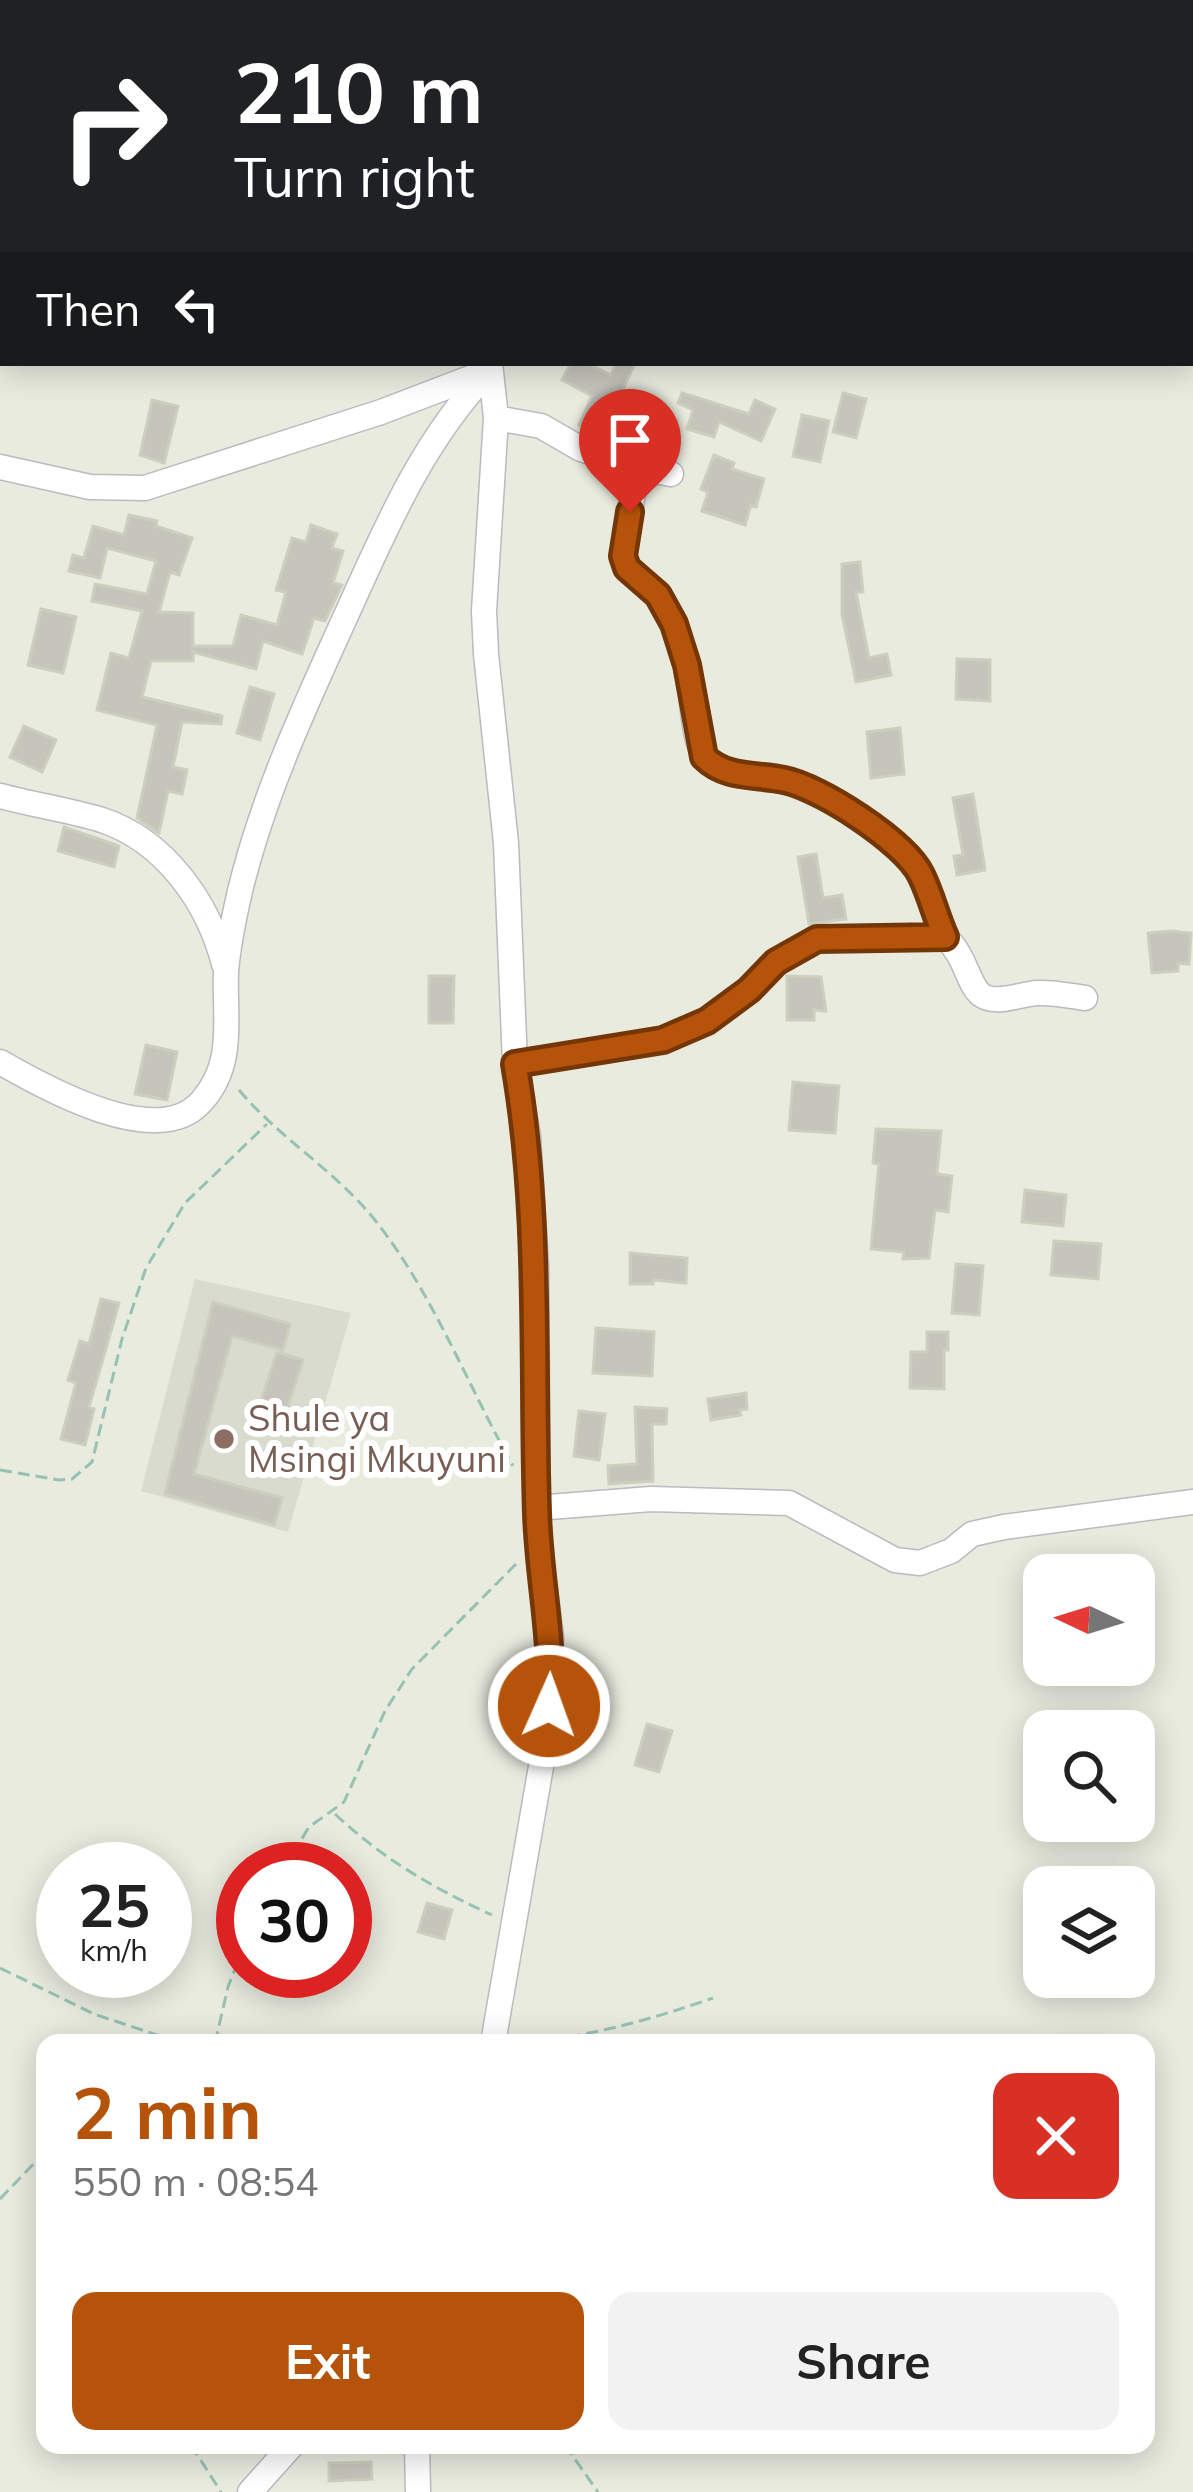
<!DOCTYPE html>
<html lang="en">
<head>
<meta charset="utf-8">
<style>
  :root { --surface:#fff; --page:#f2f2f2; --text:#222; --muted:#767676; --accent:#b45309 }
  body { margin:0; font-family:Mulish,sans-serif; background:var(--page); color:var(--text); height:100vh; display:flex; flex-direction:column; font-size:45px; white-space:nowrap }
  * { box-sizing:border-box; margin:0 }
  p { font-size:39px; color:var(--muted) }
  .icon { flex:none; width:66px; height:66px; fill:none; stroke:currentColor; stroke-width:2; stroke-linecap:round; stroke-linejoin:round }
  .map { position:relative; flex:1; overflow:hidden }
  .drawer { position:absolute; left:36px; top:2034px; width:1119px; height:420px; display:flex; flex-direction:column; background:var(--surface); border-radius:24px; box-shadow:0 6px 30px #0003 }
  .drawer>* { flex:none }
  .hud { position:absolute; left:0px; top:0px; width:1194px; height:366px; box-shadow:0 6px 30px #0003; background:#202124; color:#fff; overflow:hidden }
  .needle { width:78px; rotate:274deg }
  .controls { position:absolute; left:1023px; top:1554px; display:grid; gap:24px }
  .controls a { display:grid; place-items:center; width:132px; height:132px; border-radius:24px; background:var(--surface); box-shadow:0 6px 30px #0003; font-size:60px }
  .speed { position:absolute; left:36px; top:1842px; display:flex; gap:24px; font-size:60px; font-weight:700; text-align:center }
  .speed>* { display:grid; place-content:center; width:156px; height:156px; border-radius:50%; background:var(--surface); box-shadow:0 6px 30px #0003; line-height:1 }
  .speed small { font-size:30px; font-weight:400 }
  .speed .limit { border:18px solid #d22; background:#fff; color:#111 }
  .pin { position:absolute; display:grid; place-items:center; width:102px; height:102px; color:#fff; margin:-123px -51px; border-radius:50% 50% 50% 0; rotate:-45deg; box-shadow:0 0 12px #0007 }
  .pin .icon { rotate:45deg }
  .me { position:absolute; width:132px; margin:-66px; rotate:2deg; stroke-linejoin:round; filter:drop-shadow(0 0 9px #0008) }
  .turn { display:flex; align-items:center; gap:42px; height:252px; padding:0 36px; font-size:54px }
  .turn .icon { width:156px; height:156px; stroke-width:2.5 }
  .turn b { display:block; font-size:84px; line-height:102px }
  .then { display:flex; align-items:center; height:114px; padding:0 36px; background:#0003; gap:24px; font-size:45px }
  .round { display:grid; place-items:center; flex:none; width:126px; height:126px; border-radius:24px; background:var(--page) }
  .summary { display:flex; align-items:center; justify-content:space-between; height:204px; padding:0 36px }
  h1 { font-size:72px; font-weight:700; line-height:90px; color:var(--accent) }
  .action { display:flex; gap:24px; margin-top:auto; padding:24px 36px }
  .action a { flex:1; height:138px; border-radius:24px; background:var(--accent); color:#fff; font-size:48px; font-weight:700; line-height:138px; text-align:center }
  .action a+a { background:var(--page); color:var(--text) }
  .map>svg:first-child { display:block }
  .education { fill:#d8dbcd }
  .building { fill:#c5c5bc; stroke:#cdcfbe; stroke-width:3 }
  .lines { fill:none; stroke-linecap:round; stroke-linejoin:round }
  .street-casing { stroke:#babac1; stroke-width:27 }
  .path { stroke:#96c2b4; stroke-width:3; stroke-dasharray:12 6; stroke-linecap:butt }
  .street { stroke:#fff; stroke-width:24 }
  .route-casing { stroke:#753606; stroke-width:30 }
  .route { stroke:#b45309; stroke-width:21 }
  .education-dot { fill:#8d6e63; stroke:#fff; stroke-width:4.5 }
  .labels { text-anchor:middle; stroke-width:12; stroke-linejoin:round; paint-order:stroke }
  .education-label { font-size:36px; fill:#785e54; stroke:#fff; text-anchor:start }
</style>
</head>
<body>
<div class="map">
<svg width="1193" height="2492" viewBox="0 0 1193 2492">
  <rect width="100%" height="100%" fill="#e9ebdf"/>
  <path class="education" d="M195 1279 351 1313 288 1532 141 1491Z"/>
  <path class="building" d="M571 363H586L611 375 616 363H635L602 435 579 425 592 396 562 380Z
    M682 393 749 414 755 400 775 409 761 441 719 422 714 437 687 429 693 410 678 403Z
    M843 393 866 399 856 438 833 432Z
    M152 400 178 406 164 463 140 455Z
    M802 415 829 421 820 462 793 456Z
    M714 455 734 463 732 469 764 479 756 507 751 505 745 525 702 511 708 492 701 489Z
    M129 515 157 521 156 526 192 538 179 575 170 572 159 612 193 613V646H233L241 615 277 625 286 592 276 590 292 538 306 542 311 525 337 534 332 548 343 551 333 583 342 585 325 621 314 618 302 654 263 641 256 669 193 652V661H151L142 697 222 716 221 724 182 722 173 767 187 770 182 794 168 791 159 833 137 818 157 725 97 710 111 653 129 658 142 611 92 601 95 584 147 594 156 561 107 548 100 578 69 571 73 555 84 558 93 526 124 535Z
    M860 562 863 592H856L869 658 887 654 891 675 856 682 842 614V564Z
    M41 609 76 617 63 673 28 665Z
    M957 659 990 660V701L956 699Z
    M250 687 274 694 260 740 237 733Z
    M24 726 56 740 42 772 10 757Z
    M900 728 904 774 871 778 867 732Z
    M973 794 985 870 957 875 954 856 963 855 953 798Z
    M64 827 119 846 114 867 58 851Z
    M816 854 823 898 842 895 846 919 809 924 798 857Z
    M1171 931 1191 933 1189 964 1178 963V971L1152 973 1148 933Z
    M429 976H454L453 1023H429Z
    M787 976 821 977 826 1011 814 1010V1020H787Z
    M146 1045 177 1052 167 1100 135 1094Z
    M793 1082 839 1086 835 1133 789 1130Z
    M876 1129 941 1131 937 1174 952 1176 948 1212 935 1210 929 1258 903 1259 904 1252 871 1249 879 1164 873 1163Z
    M1025 1190 1066 1195 1063 1226 1022 1222Z
    M1054 1241 1101 1244 1098 1279 1051 1275Z
    M630 1253 687 1258 686 1283 653 1280V1284H630Z
    M956 1264 983 1266 979 1315 952 1313Z
    M101 1299 119 1303 89 1407 94 1409 85 1445 61 1439 76 1383 68 1380 80 1341 89 1344Z
    M213 1302 290 1324 283 1350 232 1336 194 1474 282 1498 274 1525 165 1494Z
    M596 1328 654 1332 652 1376 593 1373Z
    M927 1332H948V1350H944V1389L910 1388 911 1352H927Z
    M277 1352 303 1360 281 1428 255 1419Z
    M746 1393 747 1409 740 1410 741 1415 711 1420 708 1399Z
    M635 1407 667 1409 666 1424H652L653 1481 609 1484 608 1466 637 1464Z
    M579 1411 605 1414 599 1460 574 1456Z
    M647 1724 672 1731 659 1772 635 1765Z
    M427 1903 452 1910 444 1939 418 1932Z
    M371 2462 372 2479 329 2481V2463Z"/>
  <g class="lines">
    <defs>
      <path id="street" d="M513 3V0
        M0 8 3 10
        M490 363 496 418 484 611 486 654 506 843 515 1064 528 1136 536 1265 538 1541 551 1636 547 1732 493 2043
        M496 418 541 426 581 449 637 468 671 474
        M0 467 90 487 145 488 381 412 483 373
        M637 468 623 556C629 576 647 580 659 596 673 615 681 643 687 665 693 690 691 746 710 763 728 779 758 775 780 779 819 786 896 836 917 868 930 888 935 915 945 937
        M1 796C34 805 69 810 102 820 165 841 208 902 224 964
        M0 1062C45 1088 157 1151 201 1102 236 1064 224 1018 226 972 228 946 234 917 240 891 263 796 304 708 344 620 385 530 421 442 490 370
        M515 1064 663 1040 707 1021 749 990 776 963 817 939 945 937C966 956 967 982 980 994 995 1006 1020 994 1037 993 1053 992 1070 996 1085 998
        M536 1508 651 1499 789 1503 895 1560 920 1563 951 1551 972 1534 1004 1527 1193 1502
        M417 2445 418 2492
        M250 2492 292 2445"/>
    </defs>
    <use href="#street" class="street-casing"/>
    <path class="path" d="M950 3 951 0
      M239 1090C281 1140 338 1172 378 1224 434 1296 468 1386 513 1466
      M0 1470 59 1480 72 1479 92 1462 122 1339 146 1268 185 1203 267 1124
      M335 1814C383 1859 433 1888 492 1915
      M283 1869 309 1827 344 1802 385 1711 412 1669 516 1564
      M0 1968 94 2014 181 2043
      M215 2043 228 1987 243 1948
      M515 2043C585 2038 647 2021 713 1998
      M0 2199 45 2152
      M191 2445 221 2492
      M565 2445 598 2492"/>
    <use href="#street" class="street"/>
  </g>
  <g class="lines">
    <defs>
      <path id="route" d="M549 1706C554 1640 539 1579 537 1513 532 1362 541 1213 515 1064L663 1040 707 1021 749 990 776 962 817 939 945 937C936 917 931 895 921 875 905 842 820 787 784 780 756 774 726 779 704 757L687 665 674 624 658 595 627 568 623 556 630 512"/>
    </defs>
    <use href="#route" class="route-casing"/>
    <use href="#route" class="route"/>
  </g>
  <circle class="education-dot" cx="224" cy="1439" r="12"/>
  <g class="labels">
    <g class="education-label">
      <text x="248" y="1431">Shule ya<tspan x="248" dy="41">Msingi Mkuyuni</tspan></text>
    </g>
  </g>
</svg>
<div class="controls">
<a><svg class="needle" viewBox="-14 -14 28 28"><path d="M0-13l5 13h-10z" fill="#e53935"/><path d="M0 13l5-13h-10z" fill="#767676"/></svg></a>
<a><svg class="icon" aria-label="search" viewBox="0 0 24 24"><circle cx="10" cy="10" r="6"/><path d="M15 15l6 6"/></svg></a>
<a><svg class="icon" aria-label="layers" viewBox="0 0 24 24"><path d="M12 4l9 5-9 5-9-5zM3 14l9 5 9-5"/></svg></a>
</div>
<div class="speed"><div>25<small>km/h</small></div><div class="limit">30</div></div>
<div class="pin" style="left:630px;top:512px;background:#d93025"><svg class="icon" aria-label="arrive" viewBox="0 0 24 24"><path d="M6 21V4h12l-3 4 3 4H6"/></svg></div>
<svg class="me" style="left:549px;top:1706px" viewBox="-20 -20 40 40"><circle r="17" fill="#b45309" stroke="#fff" stroke-width="3"/><path d="M0-11L8 9 0 5-8 9z" fill="#fff"/></svg>
<div class="hud">
<div class="turn"><svg class="icon" aria-label="right" viewBox="0 0 24 24"><path d="M7 20v-9h11M14 6l5 5-5 5"/></svg><div><b>210 m</b>Turn right</div></div>
<div class="then">Then<svg class="icon" aria-label="left" viewBox="0 0 24 24"><path d="M17 20v-9H6M10 6l-5 5 5 5"/></svg></div>
</div>
<section class="drawer">
<div class="summary"><div><h1>2 min</h1><p>550 m · 08:54</p></div><a class="round" style="background:#d93025;color:#fff"><svg class="icon" aria-label="close" viewBox="0 0 24 24"><path d="M6 6l12 12M18 6L6 18"/></svg></a></div>
<div class="action"><a>Exit</a><a>Share</a></div>
</section>
</div>
</body>
</html>
